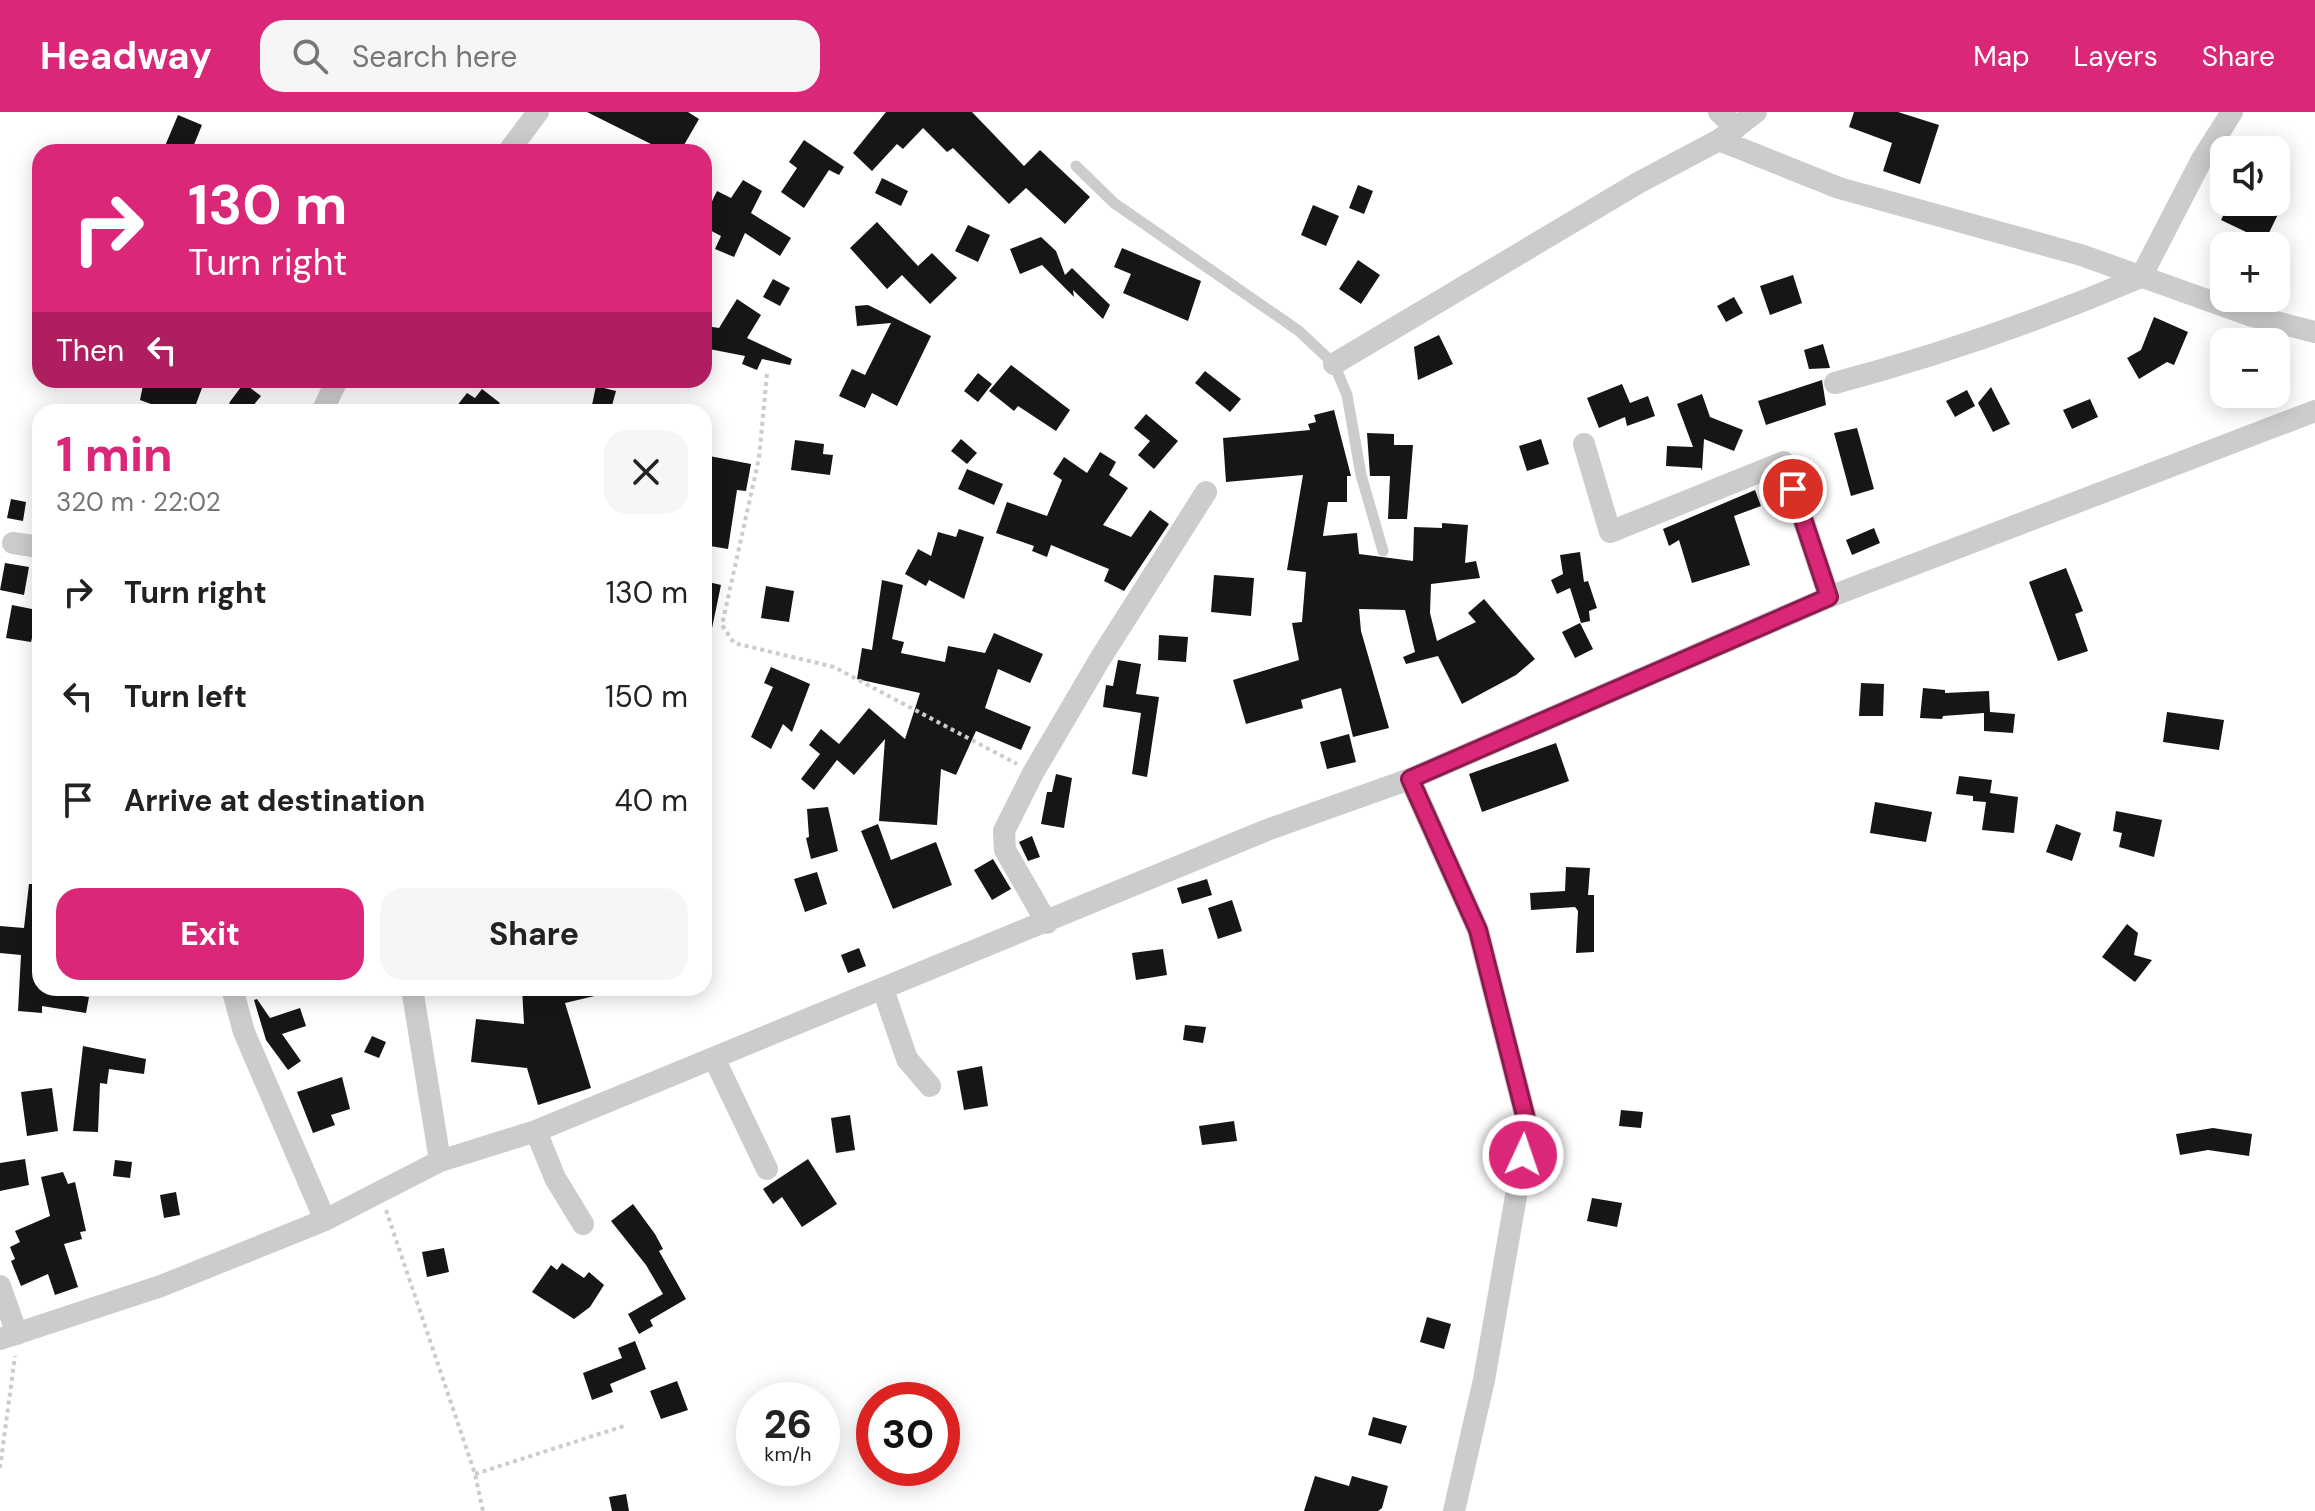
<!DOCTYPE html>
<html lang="en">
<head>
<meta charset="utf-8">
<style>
  :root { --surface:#fff; --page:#f6f6f6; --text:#222; --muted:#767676; --accent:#db2777 }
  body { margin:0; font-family:"DM Sans",sans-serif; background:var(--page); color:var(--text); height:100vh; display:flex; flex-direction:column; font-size:30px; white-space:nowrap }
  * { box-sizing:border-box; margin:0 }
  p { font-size:26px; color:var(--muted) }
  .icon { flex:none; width:44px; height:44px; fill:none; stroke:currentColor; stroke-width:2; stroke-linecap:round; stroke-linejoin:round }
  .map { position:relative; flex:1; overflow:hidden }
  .drawer { position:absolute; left:32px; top:292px; width:680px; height:592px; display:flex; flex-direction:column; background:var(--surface); border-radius:24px; box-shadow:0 4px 20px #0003 }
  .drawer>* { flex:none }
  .banner { position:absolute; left:32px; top:32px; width:680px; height:244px; border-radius:24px; box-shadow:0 4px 20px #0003; background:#db2777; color:#fff; overflow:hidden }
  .tools { position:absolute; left:2210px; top:24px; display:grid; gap:16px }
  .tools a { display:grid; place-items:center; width:80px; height:80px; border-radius:16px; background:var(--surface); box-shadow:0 4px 20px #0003; font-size:40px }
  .speed { position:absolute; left:736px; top:1270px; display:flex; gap:16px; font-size:40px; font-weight:700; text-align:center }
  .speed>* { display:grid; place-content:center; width:104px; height:104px; border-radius:50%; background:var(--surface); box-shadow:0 4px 20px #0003; line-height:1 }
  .speed small { font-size:20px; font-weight:400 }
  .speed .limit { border:12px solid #d22; background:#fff; color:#111 }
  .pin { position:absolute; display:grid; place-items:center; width:68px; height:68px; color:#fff; margin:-34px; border:4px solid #fff; border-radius:50%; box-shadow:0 2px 8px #0007 }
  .me { position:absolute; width:88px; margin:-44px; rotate:3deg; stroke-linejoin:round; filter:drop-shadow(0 0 6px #0008) }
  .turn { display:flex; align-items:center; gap:28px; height:168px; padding:0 24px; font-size:36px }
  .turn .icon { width:104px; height:104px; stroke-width:2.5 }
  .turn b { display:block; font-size:56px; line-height:68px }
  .then { display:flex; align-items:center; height:76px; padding:0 24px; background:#0003; gap:16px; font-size:30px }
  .round { display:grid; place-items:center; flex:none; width:84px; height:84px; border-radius:24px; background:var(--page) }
  .summary { display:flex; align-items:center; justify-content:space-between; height:136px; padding:0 24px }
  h1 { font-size:48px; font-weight:700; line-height:60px; color:var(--accent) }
  .action { display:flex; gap:16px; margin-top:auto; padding:16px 24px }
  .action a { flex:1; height:92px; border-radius:24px; background:var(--accent); color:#fff; font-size:32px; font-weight:700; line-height:92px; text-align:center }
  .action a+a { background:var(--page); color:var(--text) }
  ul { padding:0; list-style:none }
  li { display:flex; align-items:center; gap:24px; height:104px; padding:0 24px }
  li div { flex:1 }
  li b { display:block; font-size:30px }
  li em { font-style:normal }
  header { display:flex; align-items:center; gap:48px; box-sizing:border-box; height:112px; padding:0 40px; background:var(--accent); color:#fff }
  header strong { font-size:38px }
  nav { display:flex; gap:44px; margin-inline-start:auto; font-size:28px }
  .search { width:560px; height:72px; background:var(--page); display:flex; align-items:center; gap:20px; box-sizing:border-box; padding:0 28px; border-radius:24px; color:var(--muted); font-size:30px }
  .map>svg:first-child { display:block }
  .building { fill:#161616 }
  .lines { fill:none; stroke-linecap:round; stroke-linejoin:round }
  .path { stroke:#ccc; stroke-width:4; stroke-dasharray:4 4; stroke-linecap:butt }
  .service { stroke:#ccc; stroke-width:11 }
  .minor { stroke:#ccc; stroke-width:22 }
  .route-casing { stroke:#8e194d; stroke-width:20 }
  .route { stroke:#db2777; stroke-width:14 }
</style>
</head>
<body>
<header>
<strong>Headway</strong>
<div class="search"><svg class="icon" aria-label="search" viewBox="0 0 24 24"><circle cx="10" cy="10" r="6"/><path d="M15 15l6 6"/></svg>Search here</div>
<nav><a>Map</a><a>Layers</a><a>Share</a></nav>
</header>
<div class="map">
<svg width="2315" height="1399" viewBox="0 0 2315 1399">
  <rect width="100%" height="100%" fill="#fff"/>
  <path class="building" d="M587 0H688L699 7 680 40H667Z
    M886 0H972L1024 54 1040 38 1090 85 1065 112 1026 76 1009 92 953 36 947 40 923 16 903 37 897 32 872 59 853 41Z
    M1854 0H1898L1939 13 1920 72 1883 59 1892 31 1849 15Z
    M178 3 202 13 191 40 165 34Z
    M804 28 844 55 839 63 829 58 804 96 781 80 797 56 789 50Z
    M882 66 908 79 901 94 875 81Z
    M743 68 762 79 751 101 791 126 780 144 745 121 734 145 715 137 721 124 704 115V106L717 79 731 86Z
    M1358 73 1373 79 1364 102 1349 96Z
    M2230 90H2284L2265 129 2221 108Z
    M1313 93 1339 104 1326 134 1301 123Z
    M877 110 918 154 932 141 957 166 930 192 902 163 887 177 850 136Z
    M968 113 990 123 978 150 955 139Z
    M1041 125 1056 139 1065 163 1072 156 1110 193 1103 207 1073 178 1074 185 1042 153 1020 162 1010 137Z
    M1122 136 1201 169 1188 209 1123 181 1131 162 1114 155Z
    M1358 148 1380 163 1361 192 1339 177Z
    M1793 163 1802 191 1770 203 1760 174Z
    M773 167 790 176 780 194 763 185Z
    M1734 185 1743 201 1726 210 1717 194Z
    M737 187 761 203 747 226 792 247 790 253 762 247 757 258 742 252 745 244 704 236 706 214 719 216Z
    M868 193 931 224 897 294 872 281 865 296 839 284 852 257 865 263 891 211 857 214 855 194Z
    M2154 205 2188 220 2174 253 2167 250 2139 267 2127 246 2141 238Z
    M1439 223 1453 252 1418 268 1414 235Z
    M1823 232 1830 256 1809 257 1804 238Z
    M1011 253 1070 298 1056 319 1018 294 1014 299 989 279Z
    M1205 259 1241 287 1230 300 1195 271Z
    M978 261 992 272 978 290 964 279Z
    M144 268H205L193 300H173L140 288Z
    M1822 268 1826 293 1766 313 1758 289Z
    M244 271 261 284 248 300H240L229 291Z
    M1622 272 1630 291 1648 284 1655 304 1627 314 1625 305 1599 316 1587 286Z
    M596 274 616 279 611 297 592 293Z
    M1991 275 2010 312 1993 320 1978 291Z
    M482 277 500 291 492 300H452L467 281 475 286Z
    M1967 278 1975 294 1955 305 1946 289Z
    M1702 282 1710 305 1743 318 1734 339 1704 327 1702 359 1701 356 1666 354 1667 334 1693 335 1677 292Z
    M2090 287 2098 305 2072 317 2063 298Z
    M1334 298 1351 364H1347V390H1328L1323 424 1357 421 1359 442 1413 449 1414 415 1442 416V411L1468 413 1465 451 1476 449 1480 466 1431 472 1430 501 1437 529 1476 510 1468 501 1484 487 1535 547 1516 563 1462 592 1438 544 1406 552 1403 545 1415 540 1405 498 1359 497 1361 519 1389 616 1353 625 1341 576 1301 588 1303 596 1246 612 1233 568 1299 548 1292 511 1302 510 1306 460 1287 458 1303 363 1226 370 1223 326 1310 318 1308 312 1316 310 1314 303Z
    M1146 302 1178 329 1154 357 1138 343 1150 329 1134 316Z
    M1857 316 1874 377 1851 384 1834 321Z
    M1367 321 1394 322V333H1413L1407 407H1388L1390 364H1370Z
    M961 327 977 341 967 352 951 339Z
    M1541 327 1549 352 1527 359 1519 334Z
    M795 328 824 332 823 342 833 343 830 363 791 358Z
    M1100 340 1116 350 1109 363 1128 376 1103 413 1131 425 1150 398 1169 412 1124 479 1104 469 1109 457 1051 433 1047 445 1032 439 1034 434 996 421 1007 390 1047 404 1062 368 1053 362 1064 345 1087 361Z
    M704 343 751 352 746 379 737 378 728 437 704 433 708 384 704 383Z
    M967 357 1003 372 994 393 958 377Z
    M1755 378 1761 394 1734 404 1750 453 1692 471 1679 428 1669 434 1663 417Z
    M11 387 26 390 23 409 7 406Z
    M1874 416 1880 431 1852 443 1846 428Z
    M959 417 984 425 964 487 929 468 926 474 905 462 918 437 931 444 938 420 956 425Z
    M1580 440 1584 470 1588 469 1597 496 1589 499 1590 509 1581 511 1570 476 1557 482 1551 468 1563 462 1560 443Z
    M5 451 29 455 24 483 0 478Z
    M2066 456 2083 499 2075 502 2088 539 2058 549 2029 470Z
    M1214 463 1254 466 1251 504 1211 500Z
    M882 468 903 473 892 527 904 530 901 541 945 550 948 534 985 541 994 521 1043 542 1030 571 998 557 985 596 1031 615 1021 638 976 619 956 663 941 657 937 713 879 709 885 627 854 663 837 648 814 678 801 667 820 642 809 633 821 617 839 632 869 596 905 627 920 581 857 567 862 536 872 538Z
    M704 469 721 473 711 521 704 520Z
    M766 474 794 479 789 510 761 506Z
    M12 493 37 498 40 528 32 526 31 530 6 526Z
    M1580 511 1593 537 1575 546 1562 520Z
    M1159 523 1188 525 1186 550 1158 548Z
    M1118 548 1141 552 1136 582 1159 585 1147 665 1132 662 1141 601 1103 595 1106 573 1113 574Z
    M771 555 810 572 792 620 783 612 771 637 751 625 773 575 764 571Z
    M1861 571 1884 572 1883 604H1859Z
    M1923 576 1945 578V581L1989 579 1990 600 2015 602 2013 621 1984 619V601L1943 604 1942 607 1920 606Z
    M2167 600 2224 608 2219 638 2163 630Z
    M1349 622 1356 650 1327 657 1320 630Z
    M1556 631 1569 669 1482 700 1469 662Z
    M1056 662 1072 666 1064 716 1041 712 1047 680H1052Z
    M1959 664 1992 668 1990 681 2018 685 2014 721 1982 718 1986 690 1973 689V684L1956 682Z
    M1875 690 1932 700 1926 730 1870 721Z
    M828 695 838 739 811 747 806 726 809 725 807 697Z
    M2116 699 2162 708 2154 745 2119 735 2122 721 2113 719Z
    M878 712 891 748 936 730 952 773 893 797 861 719Z
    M2056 712 2081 721 2072 749 2046 740Z
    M1032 724 1040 745 1028 749 1019 730Z
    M993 747 1011 777 992 788 974 758Z
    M1566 755 1590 756 1588 783H1594V840L1576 841 1578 799 1575 795 1531 798 1530 781 1565 779Z
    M817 760 827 792 805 800 794 767Z
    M1207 767 1212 783 1182 792 1177 776Z
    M29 772H40V876H69L68 882 89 885 86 901 42 894V901L18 899 21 843 0 841V814L24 816Z
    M1232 788 1242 819 1218 827 1208 796Z
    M2127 812 2138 821 2134 843 2152 848 2135 870 2102 845Z
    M859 836 866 854 848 861 841 843Z
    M1163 837 1167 863 1136 868 1132 841Z
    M522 876H602L603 882 565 891 591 976 538 993 527 956 471 950 476 907 524 912Z
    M257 887 270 906 300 896 306 914 282 922 301 949 288 958 266 928 254 888Z
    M1185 913 1206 915 1203 931 1183 928Z
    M372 924 386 930 379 946 364 940Z
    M83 934 146 947 144 962 109 957 107 972 100 971 98 1020 73 1019Z
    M982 954 988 994 964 998 957 959Z
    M342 965 350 997 331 1003 335 1013 313 1021 297 980Z
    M52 976 58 1019 27 1024 21 980Z
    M1621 998 1643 1000 1641 1016 1619 1014Z
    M850 1003 855 1038 836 1041 831 1006Z
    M1234 1009 1237 1029 1202 1033 1199 1014Z
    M2213 1016 2252 1022 2249 1044 2208 1038 2180 1043 2176 1022Z
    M25 1047 29 1073 0 1079V1051Z
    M808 1047 837 1092 802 1115 782 1085 773 1092 763 1077Z
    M115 1048 132 1050 130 1066 113 1064Z
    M63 1060 68 1072 75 1070 86 1119 80 1120 82 1127 64 1132 78 1175 55 1183 48 1162 21 1174 11 1149 15 1147 10 1135 20 1130 15 1119 50 1104 41 1065Z
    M176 1080 180 1103 164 1106 160 1083Z
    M1592 1086 1622 1091 1617 1115 1587 1109Z
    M633 1092 655 1122 663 1137 659 1139 686 1187 650 1208 653 1214 639 1222 628 1202 663 1182 646 1153 611 1109Z
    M444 1136 449 1160 427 1165 422 1140Z
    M562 1151 584 1166 589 1160 604 1173 590 1195 574 1207 532 1180 551 1153 557 1158Z
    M1427 1205 1451 1212 1444 1237 1420 1230Z
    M635 1229 646 1257 610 1272 613 1280 592 1288 583 1261 622 1246 618 1236Z
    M677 1269 688 1298 661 1307 650 1279Z
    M1373 1305 1407 1314 1401 1332 1368 1323Z
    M1315 1364 1349 1374 1352 1364 1388 1374 1382 1396 1378 1399H1304Z
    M626 1382 629 1399H612L609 1385Z"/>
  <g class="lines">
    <path class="path" d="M767 262 759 346 722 513 734 531 834 555 1017 652
      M386 1098 475 1362 483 1399
      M0 1356 15 1244
      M475 1362 627 1313"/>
    <path class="service" d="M1076 54 1114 91 1299 219 1334 252 1347 283 1361 363 1383 439"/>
    <path class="minor" d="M1719 0 1736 16
      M1719 28 1756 0
      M508 40 538 0
      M1334 252 1638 71 1719 28 1839 76 2081 143 2249 203 2315 220
      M1835 271C1940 243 2041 208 2141 165L2201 49 2232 0
      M322 300 337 268
      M1584 332 1610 420 1784 350 1829 485
      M13 431 40 435
      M1410 667 1478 818 1528 1015 1484 1268 1454 1399
      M1047 811 1005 738 1004 719 1033 661 1100 547 1206 380
      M232 876 244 920 325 1108
      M412 876 440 1049
      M883 877 907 947 930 974
      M714 946 767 1057
      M536 1019 555 1066 583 1112
      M0 1174 17 1222
      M0 1227 161 1174 325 1108 440 1049 536 1019 1267 718 1410 667 1829 485 2315 299"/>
  </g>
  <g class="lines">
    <defs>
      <path id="route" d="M1523 1043 1528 1015 1478 818 1410 667 1829 485 1793 377"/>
    </defs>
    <use href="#route" class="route-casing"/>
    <use href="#route" class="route"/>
  </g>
</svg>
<div class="tools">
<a><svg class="icon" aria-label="sound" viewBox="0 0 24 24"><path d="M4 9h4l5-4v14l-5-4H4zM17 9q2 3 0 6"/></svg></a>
<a>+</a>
<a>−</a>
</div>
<div class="speed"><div>26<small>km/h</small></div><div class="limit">30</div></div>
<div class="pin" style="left:1793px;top:377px;background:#d93025"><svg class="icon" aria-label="arrive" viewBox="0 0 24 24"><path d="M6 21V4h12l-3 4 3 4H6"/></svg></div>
<svg class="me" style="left:1523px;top:1043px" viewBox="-20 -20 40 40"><circle r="17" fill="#db2777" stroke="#fff" stroke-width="3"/><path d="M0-11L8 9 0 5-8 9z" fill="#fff"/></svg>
<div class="banner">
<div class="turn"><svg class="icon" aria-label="right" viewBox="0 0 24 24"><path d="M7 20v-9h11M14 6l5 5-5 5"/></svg><div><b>130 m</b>Turn right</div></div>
<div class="then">Then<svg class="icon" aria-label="left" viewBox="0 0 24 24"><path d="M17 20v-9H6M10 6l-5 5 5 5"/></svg></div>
</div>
<section class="drawer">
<div class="summary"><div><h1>1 min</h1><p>320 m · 22:02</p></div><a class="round"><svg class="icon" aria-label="close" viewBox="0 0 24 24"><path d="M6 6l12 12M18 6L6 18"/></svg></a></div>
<ul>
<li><svg class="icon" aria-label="right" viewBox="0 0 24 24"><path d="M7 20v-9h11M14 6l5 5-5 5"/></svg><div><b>Turn right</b></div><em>130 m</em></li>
<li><svg class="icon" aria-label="left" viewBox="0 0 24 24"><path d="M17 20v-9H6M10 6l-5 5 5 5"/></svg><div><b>Turn left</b></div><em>150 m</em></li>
<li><svg class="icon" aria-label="arrive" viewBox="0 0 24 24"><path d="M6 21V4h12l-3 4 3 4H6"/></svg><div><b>Arrive at destination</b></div><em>40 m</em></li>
</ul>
<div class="action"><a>Exit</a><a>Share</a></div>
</section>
</div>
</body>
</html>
